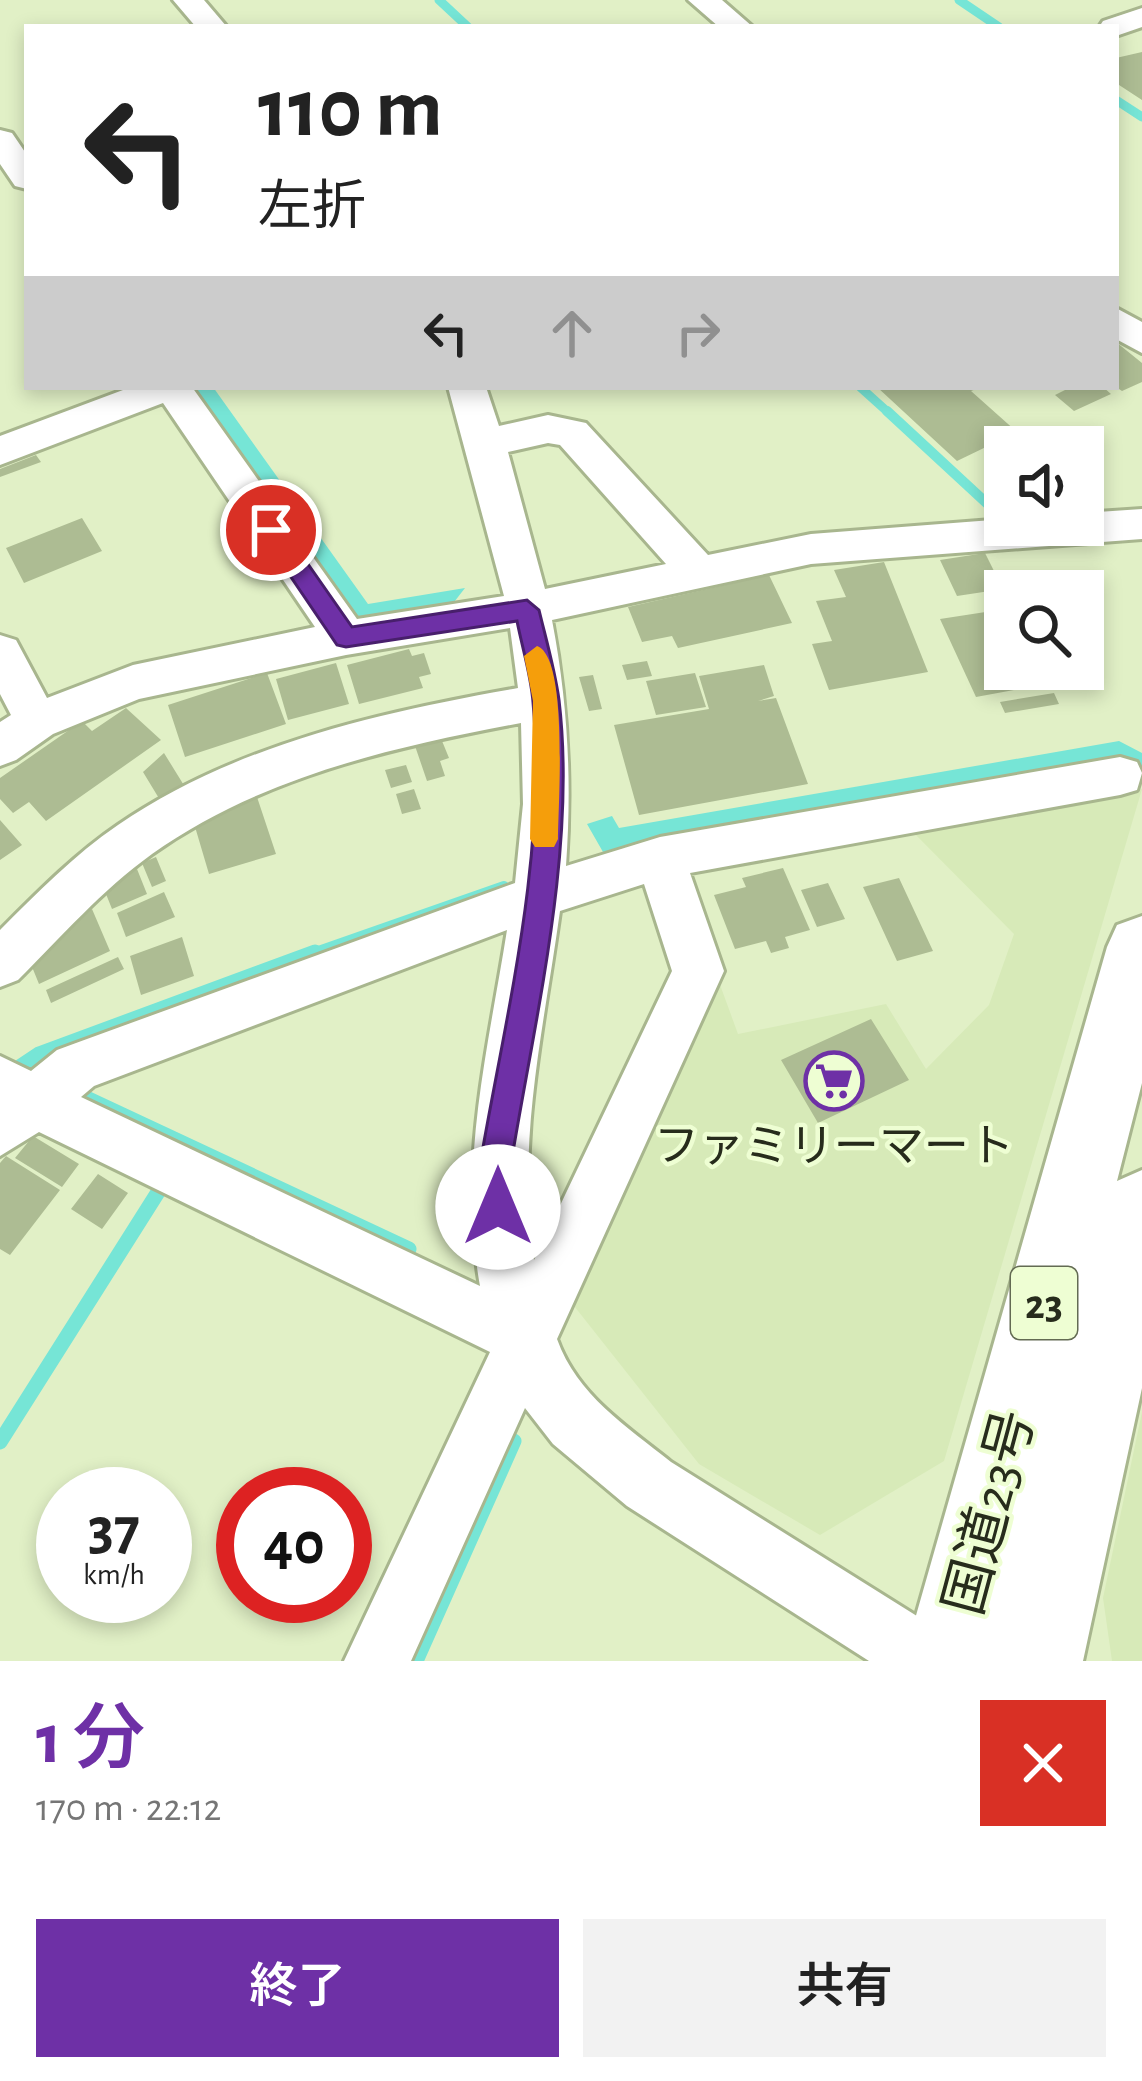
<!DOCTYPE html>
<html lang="ja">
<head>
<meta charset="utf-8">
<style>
  :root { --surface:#fff; --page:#f2f2f2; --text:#222; --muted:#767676; --accent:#6e30a6 }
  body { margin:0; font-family:"Alegreya Sans","Noto Sans JP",sans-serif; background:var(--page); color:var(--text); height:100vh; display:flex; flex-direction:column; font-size:45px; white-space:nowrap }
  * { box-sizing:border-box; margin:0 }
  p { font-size:39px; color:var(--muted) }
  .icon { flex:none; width:66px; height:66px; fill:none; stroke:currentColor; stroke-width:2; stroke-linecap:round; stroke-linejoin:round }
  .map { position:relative; height:1661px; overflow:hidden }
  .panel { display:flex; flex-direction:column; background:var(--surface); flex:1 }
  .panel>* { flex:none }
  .hud { position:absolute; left:24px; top:24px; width:1095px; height:366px; border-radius:0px; box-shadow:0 6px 18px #0003; background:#fff; color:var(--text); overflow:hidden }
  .fabs { position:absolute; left:984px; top:426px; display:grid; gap:24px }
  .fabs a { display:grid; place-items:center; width:120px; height:120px; border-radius:0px; background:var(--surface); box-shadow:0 6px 18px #0003; font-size:60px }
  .speed { position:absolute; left:36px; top:1467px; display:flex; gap:24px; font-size:60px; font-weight:700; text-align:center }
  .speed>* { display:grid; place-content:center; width:156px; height:156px; border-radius:50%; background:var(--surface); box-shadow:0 6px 18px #0003; line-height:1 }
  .speed small { font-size:30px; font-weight:400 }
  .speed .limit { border:18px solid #d22; background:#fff; color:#111 }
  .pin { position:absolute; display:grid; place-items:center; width:102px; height:102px; color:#fff; margin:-51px; border:6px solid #fff; border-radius:50%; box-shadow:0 3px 12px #0007 }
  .me { position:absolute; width:132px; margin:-66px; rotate:0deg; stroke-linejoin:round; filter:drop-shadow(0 0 9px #0008) }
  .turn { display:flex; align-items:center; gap:42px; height:252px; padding:0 36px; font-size:54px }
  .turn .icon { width:156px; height:156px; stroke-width:2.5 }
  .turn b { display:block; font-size:84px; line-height:102px }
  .lanes { display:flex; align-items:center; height:114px; padding:0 36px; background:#0003; justify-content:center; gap:60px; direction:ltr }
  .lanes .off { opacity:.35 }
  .round { display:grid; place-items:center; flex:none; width:126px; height:126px; border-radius:0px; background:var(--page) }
  .headline { display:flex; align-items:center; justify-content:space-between; height:204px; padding:0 36px }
  h1 { font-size:72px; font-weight:600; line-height:90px; color:var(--accent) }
  .action { display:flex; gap:24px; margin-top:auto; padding:24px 36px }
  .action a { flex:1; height:138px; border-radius:0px; background:var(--accent); color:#fff; font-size:48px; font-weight:600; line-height:138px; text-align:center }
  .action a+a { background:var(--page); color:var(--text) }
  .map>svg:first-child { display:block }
  .built { fill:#d7eab8 }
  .water { fill:#76e5d6 }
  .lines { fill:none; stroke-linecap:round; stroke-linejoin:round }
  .stream-far2 { stroke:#76e5d6; stroke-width:9 }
  .stream-far1 { stroke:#76e5d6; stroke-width:10 }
  .stream { stroke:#76e5d6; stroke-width:15 }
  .building { fill:#adbc93 }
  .minor-casing { stroke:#a8b68e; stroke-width:6 }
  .highway-casing { stroke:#a8b68e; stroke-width:6 }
  .minor { fill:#fff; fill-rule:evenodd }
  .highway { fill:#fff; fill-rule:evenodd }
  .route { fill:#6e30a6; stroke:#481f6c; stroke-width:3 }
  .slow { fill:#f59e0b }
  .labels { text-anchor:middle; stroke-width:9; stroke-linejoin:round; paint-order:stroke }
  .shield { fill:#eefed3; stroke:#636b53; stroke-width:3 }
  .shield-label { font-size:42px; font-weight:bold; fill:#272c1c }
  .poi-label { font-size:45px; fill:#272c1c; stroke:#eefed3 }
  .near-street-label { font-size:54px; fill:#272c1c; stroke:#eefed3 }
</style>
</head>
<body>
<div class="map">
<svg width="1142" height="1661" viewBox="0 0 1142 1661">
  <rect width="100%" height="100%" fill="#e1f0c6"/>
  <path class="built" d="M1142 789 944 1461 820 1535 699 1464 567 1297 715 971 738 1034 886 1004 926 1069 989 1005 1014 934 913 832Z
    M1142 1412V1661H1112L1103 1598Z"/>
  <path class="water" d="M188 387H213L368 604 465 588 451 606 353 622Z
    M1119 741 1142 753V774L1109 759 603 852 587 824 612 816 619 828Z"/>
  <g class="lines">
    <path class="stream-far2" d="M439 0 468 27
      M959 0 999 27
      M1116 100 1142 117
      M860 387 890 414"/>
    <path class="stream-far1" d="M887 411 994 510
      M307 955 504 886"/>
    <path class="stream" d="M21 1066 39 1054 315 952
      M80 1095 409 1249
      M0 1442 160 1189
      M416 1661 514 1441"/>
  </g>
  <path class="building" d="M1142 52V100L1116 83V58Z
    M1116 342 1142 363V382L1122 391 1116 387Z
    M877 387H981L971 391 1017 432 957 461Z
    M1071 387H1103L1111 394 1074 411 1055 395Z
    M36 455 41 462 0 477V469Z
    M82 518 102 551 24 583 6 548Z
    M985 553 1003 589 957 596 940 560Z
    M884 562 928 672 829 690 812 644 832 641 816 601 846 597 834 570Z
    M769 575 792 623 678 648 672 636 642 642 628 607Z
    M1005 609V669H1044L1051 683 976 697 940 619Z
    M409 649 412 656 424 653 431 674 419 677 423 688 359 704 347 665Z
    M647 661 652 676 627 680 622 665Z
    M336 663 349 704 288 720 276 679Z
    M764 665 774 696 758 701 776 698 808 784 639 815 614 725 709 709 699 676Z
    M267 673 286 724 185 757 168 705Z
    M695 673 706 707 656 715 646 681Z
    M593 675 602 709 589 711 579 677Z
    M1054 693 1059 704 1005 713 1000 702Z
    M126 708 161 740 46 821 29 802 13 813 0 799V778L82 721 92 731Z
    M440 736 449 758 440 761 445 776 427 781 414 743Z
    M164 753 185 787 160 800 143 772Z
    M406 765 412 782 391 788 385 770Z
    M414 789 421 809 402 814 396 794Z
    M255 791 276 854 209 874 193 820Z
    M0 820 22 845 0 860Z
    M156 857 166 881 152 887 142 863Z
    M783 868 810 930 785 937 789 948 771 953 766 941 735 949 714 895 746 887 742 878Z
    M137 869 147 894 112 909 102 884Z
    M899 878 933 951 897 961 863 887Z
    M828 883 845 919 817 927 801 890Z
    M164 892 175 917 126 937 117 913Z
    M92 909 110 951 39 984 28 957 61 923Z
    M182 937 194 976 141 995 130 956Z
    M118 957 124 969 51 1003 46 990Z
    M871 1019 909 1080 818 1123 781 1060Z
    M33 1136 79 1164 62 1187 15 1158Z
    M6 1156 60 1190 10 1255 0 1249V1163Z
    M98 1174 128 1193 102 1229 71 1209Z"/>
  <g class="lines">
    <defs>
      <path id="minor" d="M173 0H204L227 27H196Z
        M688 0H722L753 27H719Z
        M1142 8V27L1116 36V27H1099L1103 21Z
        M0 130 12 133 27 155V189L15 186 0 164Z
        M1116 308 1142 322V353L1116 339Z
        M131 387H192L357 619 504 596 448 387H486L499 426 548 415 586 423 708 555 811 534 1005 519V525H1083V513L1142 509V539L811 564 552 620C568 703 572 781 566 866L660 837 1120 757 1137 762 1142 773 1137 790 1120 795 690 873 724 971 557 1339C577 1395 626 1426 671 1462L952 1638 962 1661H869L627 1506 553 1444 525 1408 411 1661H344L490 1352 39 1132 0 1156V1056L31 1071 57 1050 76 1043 515 883 523 804 521 723C393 747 260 777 152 854 102 890 61 937 18 980L0 987V930C37 893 74 855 118 825 234 745 381 712 518 688L510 628 346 655 139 699 53 734 16 760 0 766V722L11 715 0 694V635L16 640 47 698 133 665 315 627 163 403 0 465V436ZM548 443 560 445 666 564 545 589 508 452ZM644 884 672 971 534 1260C516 1142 544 1028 560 911ZM507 930C488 1050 458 1165 480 1286L81 1097 94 1086Z"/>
      <path id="highway" d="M1142 916V1083L1117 1181 1142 1170V1388L1083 1661H903L1107 947 1117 925Z"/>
    </defs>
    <use href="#minor" class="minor-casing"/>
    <use href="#highway" class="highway-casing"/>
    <use href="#minor" class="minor"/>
    <use href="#highway" class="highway"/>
  </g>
  <path class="route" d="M271 522 280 524 352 627 527 600 539 610C546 639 555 670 559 700 577 851 534 1021 510 1170L514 1207 509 1218 498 1223 487 1218 479 1170C505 1018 547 858 533 702 531 675 522 647 517 621L346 647 337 645 259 530Z"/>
  <path class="slow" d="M537 646C569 657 558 805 558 839L554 847H535L530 839 533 701 524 656Z"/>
  <defs>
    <symbol id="supermarket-ring" viewBox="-11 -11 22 22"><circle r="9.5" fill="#eefed3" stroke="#6e30a6" stroke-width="1.5"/><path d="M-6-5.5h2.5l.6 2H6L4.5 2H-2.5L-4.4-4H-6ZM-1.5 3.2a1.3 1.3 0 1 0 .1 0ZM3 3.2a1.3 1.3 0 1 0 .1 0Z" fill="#6e30a6"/></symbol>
  </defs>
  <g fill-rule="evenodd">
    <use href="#supermarket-ring" x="801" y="1048" width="66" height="66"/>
  </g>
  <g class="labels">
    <rect class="shield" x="1011" y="1267" width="66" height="72" rx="9"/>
    <g class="shield-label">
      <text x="1044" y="1318">23</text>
    </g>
    <g class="poi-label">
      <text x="834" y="1161">ファミリーマート</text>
    </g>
    <g class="near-street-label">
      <text transform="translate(988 1512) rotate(-75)" y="19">国道23号</text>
    </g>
  </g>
</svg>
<div class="fabs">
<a><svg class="icon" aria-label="sound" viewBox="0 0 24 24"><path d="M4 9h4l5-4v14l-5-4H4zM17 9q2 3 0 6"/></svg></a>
<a><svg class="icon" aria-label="search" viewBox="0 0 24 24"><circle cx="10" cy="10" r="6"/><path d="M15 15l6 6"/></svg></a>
</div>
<div class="speed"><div>37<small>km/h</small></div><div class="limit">40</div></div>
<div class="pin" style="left:271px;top:530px;background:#d93025"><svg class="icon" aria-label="arrive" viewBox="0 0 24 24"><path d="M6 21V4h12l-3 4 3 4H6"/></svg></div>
<svg class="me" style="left:498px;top:1207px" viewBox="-20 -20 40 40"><circle r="19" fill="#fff"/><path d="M0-13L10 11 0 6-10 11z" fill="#6e30a6"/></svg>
<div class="hud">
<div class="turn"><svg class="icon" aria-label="left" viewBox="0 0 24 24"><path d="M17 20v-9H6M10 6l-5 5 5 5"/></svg><div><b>110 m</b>左折</div></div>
<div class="lanes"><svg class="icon" aria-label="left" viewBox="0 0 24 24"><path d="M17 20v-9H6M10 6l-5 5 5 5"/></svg><svg class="icon off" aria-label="ahead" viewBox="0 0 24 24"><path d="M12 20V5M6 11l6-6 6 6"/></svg><svg class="icon off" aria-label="right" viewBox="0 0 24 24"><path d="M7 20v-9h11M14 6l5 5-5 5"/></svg></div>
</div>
</div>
<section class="panel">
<div class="headline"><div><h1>1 分</h1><p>170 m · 22:12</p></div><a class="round" style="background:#d93025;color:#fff"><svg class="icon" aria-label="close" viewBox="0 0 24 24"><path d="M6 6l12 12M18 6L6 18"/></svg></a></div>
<div class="action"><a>終了</a><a>共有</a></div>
</section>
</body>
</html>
